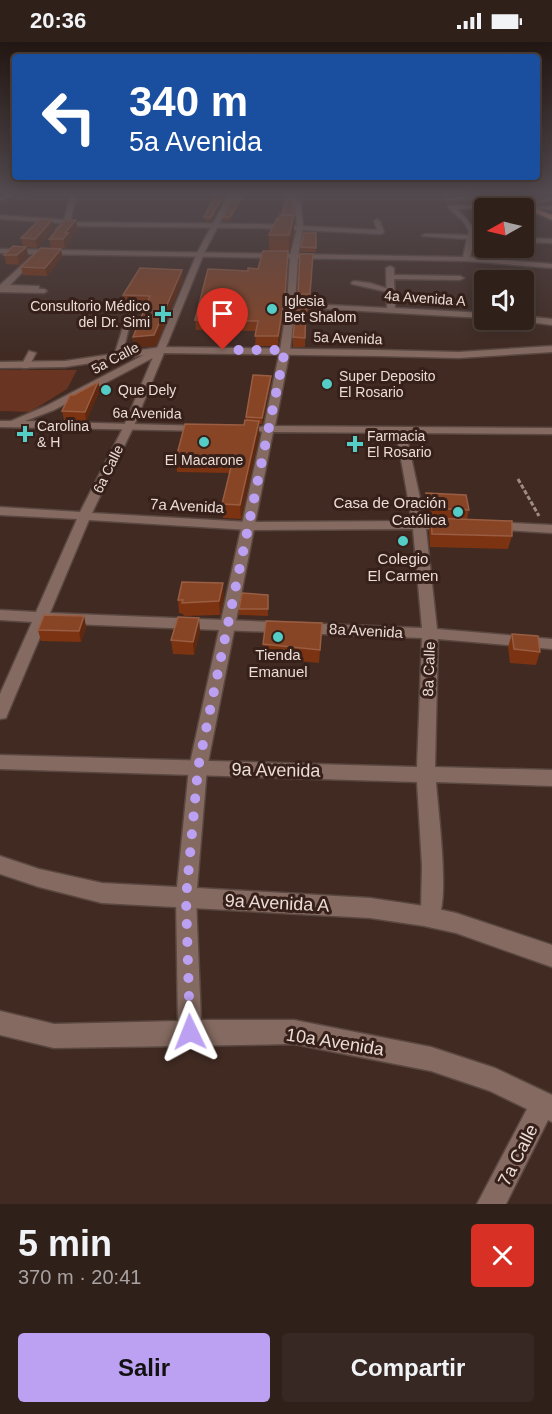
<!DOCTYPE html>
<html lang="es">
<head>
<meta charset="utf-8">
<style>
  :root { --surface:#30201a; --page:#382823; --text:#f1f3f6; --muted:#a8a3a2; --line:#4b3e39; --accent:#bca0f2 }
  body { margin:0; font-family:Helvetica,sans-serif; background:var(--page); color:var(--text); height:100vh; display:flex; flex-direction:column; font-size:22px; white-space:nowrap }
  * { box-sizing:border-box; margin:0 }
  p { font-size:20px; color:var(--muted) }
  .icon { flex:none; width:33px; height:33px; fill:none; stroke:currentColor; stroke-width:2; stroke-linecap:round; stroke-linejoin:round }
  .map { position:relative; height:1162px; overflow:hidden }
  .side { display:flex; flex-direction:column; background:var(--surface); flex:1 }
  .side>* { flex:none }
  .hud { position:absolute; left:12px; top:12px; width:528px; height:126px; border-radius:6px; box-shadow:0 3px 15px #0003,0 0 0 2px var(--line); background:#1a4fa0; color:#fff; overflow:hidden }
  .needle { width:39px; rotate:262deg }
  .controls { position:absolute; left:474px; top:156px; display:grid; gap:12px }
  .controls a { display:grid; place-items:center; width:60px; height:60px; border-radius:6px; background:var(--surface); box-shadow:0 3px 15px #0003,0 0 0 2px var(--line); font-size:30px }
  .pin { position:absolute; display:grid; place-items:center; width:51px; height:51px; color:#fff; margin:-62px -26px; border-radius:50% 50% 50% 0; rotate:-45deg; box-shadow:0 0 6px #0007 }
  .pin .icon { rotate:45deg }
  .me { position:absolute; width:66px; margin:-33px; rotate:358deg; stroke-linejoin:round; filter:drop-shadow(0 0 4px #0008) }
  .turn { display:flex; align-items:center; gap:21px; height:126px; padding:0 18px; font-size:27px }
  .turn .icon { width:78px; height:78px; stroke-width:2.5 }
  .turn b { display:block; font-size:42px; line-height:51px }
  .round { display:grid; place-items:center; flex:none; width:63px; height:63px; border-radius:6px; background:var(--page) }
  .overview { display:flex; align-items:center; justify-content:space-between; height:102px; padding:0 18px }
  h1 { font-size:36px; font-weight:800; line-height:45px }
  .cta { display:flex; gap:12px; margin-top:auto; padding:12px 18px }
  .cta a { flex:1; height:69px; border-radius:6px; background:var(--accent); color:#111; font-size:24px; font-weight:800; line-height:69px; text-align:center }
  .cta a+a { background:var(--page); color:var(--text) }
  .status { display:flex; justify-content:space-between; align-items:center; height:42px; padding:0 30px; background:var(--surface); direction:ltr }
  .status svg { height:16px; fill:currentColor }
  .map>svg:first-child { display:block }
  .green { fill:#693421 }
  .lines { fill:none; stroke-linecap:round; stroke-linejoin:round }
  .service-casing { stroke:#594740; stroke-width:3 }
  .pedestrian-casing { stroke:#594740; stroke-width:3 }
  .minor-casing { stroke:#594740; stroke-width:3 }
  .tertiary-casing { stroke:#594740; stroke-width:3 }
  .trunk-casing { stroke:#594740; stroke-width:4 }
  .path { stroke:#9d8b84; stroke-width:3; stroke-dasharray:4.5 2; stroke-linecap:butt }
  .service { fill:#846a61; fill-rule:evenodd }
  .pedestrian { fill:#846a61; fill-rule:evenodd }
  .minor { fill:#846a61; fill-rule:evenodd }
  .tertiary { fill:#846a61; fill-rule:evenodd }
  .trunk { fill:#dc8b6e; fill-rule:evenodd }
  .wall { fill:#7c3311 }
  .shaded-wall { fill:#5f280f }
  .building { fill:#884526; stroke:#985d42; stroke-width:1.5 }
  .route { stroke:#bca0f2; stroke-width:10; stroke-dasharray:0 18 }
  .poi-dot { fill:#54cdc7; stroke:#362019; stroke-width:2 }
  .labels { text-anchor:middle; stroke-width:6; stroke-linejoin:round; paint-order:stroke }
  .far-street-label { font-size:14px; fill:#ebdcd6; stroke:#362019 }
  .far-poi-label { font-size:14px; fill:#ebdcd6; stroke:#362019; text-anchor:start }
  .poi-label { font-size:15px; fill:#ebdcd6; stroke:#362019 }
  .street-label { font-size:15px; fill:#ebdcd6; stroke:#362019 }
  .near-street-label { font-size:18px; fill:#ebdcd6; stroke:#362019 }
</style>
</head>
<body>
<div class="status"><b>20:36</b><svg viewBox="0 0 49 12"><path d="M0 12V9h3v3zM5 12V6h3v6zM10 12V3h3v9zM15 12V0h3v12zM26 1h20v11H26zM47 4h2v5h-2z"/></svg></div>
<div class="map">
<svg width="552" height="1162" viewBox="0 0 552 1162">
  <rect width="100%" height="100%" fill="#402a22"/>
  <path class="green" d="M0 328H77L67 347 30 370 0 369Z"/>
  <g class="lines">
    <defs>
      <path id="service" d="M487 153 489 155 445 158 443 157Z
        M552 155V158L524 165 522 164Z
        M354 239 370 241 395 249 392 251 352 242 351 241Z
        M0 246 44 247 47 249 44 251 0 250Z
        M127 272 132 273 122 314 118 316 114 314Z
        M29 309 36 311 28 326H22L21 324Z"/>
      <path id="pedestrian" d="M161 305 378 308 383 311 378 314 164 311 133 386 128 389 124 388 123 386 156 308Z"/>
      <path id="minor" d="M6 152H14L0 159V155Z
        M71 152H77L70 180 259 182 377 188 374 179 377 177 380 179 384 190 381 192 259 186 66 184 59 190 56 188 62 181 0 177V173L64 178Z
        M511 162 513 165 456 167 466 176 475 189 474 194H484V198H474L470 215 552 222V226L466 219 40 212 10 243 36 244H39V248L5 247 0 250V243L34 212 0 211V207L463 215 467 197 422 194 425 192 468 193 469 189 462 178 448 166V164Z
        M529 164H552V168L527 167Z
        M524 196 552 197V201L524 200Z
        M390 224 394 226V233L460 234 464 236 460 238 394 237 395 266 484 271V276L291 265 287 263 291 261 387 266 386 226Z
        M524 274 552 277V283L521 279Z
        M552 304V310L459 316 378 314 373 311 378 308 459 310Z
        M161 305 166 308 164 310 65 325 0 326V320L65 319Z
        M128 383 133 386 92 471 249 480 412 479 396 389 401 386 405 387 425 479H450L456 483 450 487H426L437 587 552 597V607L438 597 435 725 552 728V744L436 740C438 768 449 852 439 874L432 877 425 874 421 867 422 824 417 740 0 727V713L417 725 422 596 46 581 8 671 6 676 0 677V652L32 580 0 578V568L36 570 77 477 0 473V465L80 470 123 386ZM89 478 249 488 413 487 422 586 50 571Z
        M492 480 552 483V491L487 487 486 484 487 481Z
        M186 846 193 849 196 856 201 978H294L431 1005 495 1026 552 1053V1080L548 1078 506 1162H477L527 1067 490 1049 431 1029 294 1002 54 1006 0 993V969L54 982 178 979 176 856 179 849Z"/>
      <path id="tertiary" d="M229 152H235L205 209 164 310 54 368 25 379 204 384 208 385V389L0 385V379H11L46 364 157 306 198 209Z
        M284 152H291L301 161 303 186 298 214 295 263 290 308 275 384 552 386V392L273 390 207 726 197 846 370 856 424 864 456 871 552 903V925L456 891 424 884 370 876 102 861 39 845 0 832V814L39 827 102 841 177 845 189 726 262 390 253 387 264 384 280 308 287 263 290 214 297 186 295 162Z"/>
      <path id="trunk" d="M492 152H501L552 173V178Z"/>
    </defs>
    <use href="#service" class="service-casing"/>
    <use href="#pedestrian" class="pedestrian-casing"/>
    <use href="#minor" class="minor-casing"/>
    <use href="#tertiary" class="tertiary-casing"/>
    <use href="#trunk" class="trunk-casing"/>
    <path class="path" d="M518 437 539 474"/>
    <use href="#service" class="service"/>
    <use href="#pedestrian" class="pedestrian"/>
    <use href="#minor" class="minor"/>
    <use href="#tertiary" class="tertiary"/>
    <use href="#trunk" class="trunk"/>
  </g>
  <path class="wall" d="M216 152 212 179H205L204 175Z
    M235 152 230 179H223V175Z
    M287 152 295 173 294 182V190L289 210H288L285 263 278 304H255L256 289 196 288 195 278 248 229 258 227 269 209V193L282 173Z
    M76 178 77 187 69 198V200L65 206H51L49 197Z
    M54 186 37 206 27 205 28 214 19 223 6 222 4 213 23 205 21 196Z
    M316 191V210H301V205Z
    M61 207 62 215 47 234 23 233 21 225Z
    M300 212H313L310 260H309L308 273H306L305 305H293V295L297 259Z
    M182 228 183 237 156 304 134 305 133 295 146 264 124 263 123 253Z
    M524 257V270L528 273 526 284 494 282 493 278H524Z
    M271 334V340L262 382H259V392L241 477 223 476 222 462 230 431 177 430 176 416 244 383 246 378V375Z
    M98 340 100 348 86 379 64 378 62 369Z
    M426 451 469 468 467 478 512 494 508 507 430 505 429 489 431 477H427L424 462Z
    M268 553V574L239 573V567Z
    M224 555 220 573 184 574 183 572 179 571 178 558Z
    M84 574 86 585 81 600 41 599 38 588Z
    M322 581 319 621 263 615V602Z
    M200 589 194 613 173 612 171 598Z
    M512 592 540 610 536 623 510 621 508 605Z"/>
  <path class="shaded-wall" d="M224 152H226L212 179 211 175Z
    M244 152H246L230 179V175Z
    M294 174V190L289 210V193Z
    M52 178 54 186 37 206 35 197Z
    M76 178 77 187 69 198V200L65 206 63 197 65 191Z
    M26 205 28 214 19 223 17 213Z
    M61 207 62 215 47 234 45 226Z
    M288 209 285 263 278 304V294Z
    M182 228 183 237 156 304 134 305 133 295Z
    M271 334V340L262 382V376Z
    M98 340 100 348 86 379 85 370Z
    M259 379V392L241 477 240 463Z
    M223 541 224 555 220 573 219 559Z
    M84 574 86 585 81 600 79 589Z
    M199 576 200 589 194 613 193 600Z"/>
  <path class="building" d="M216 152H224L211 175H204Z
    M235 152H244L230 175H223Z
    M287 152H290L293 155 295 173 282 172Z
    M280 173 294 174 289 193H269L277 176 279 177Z
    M40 177 52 178 35 197 21 196Z
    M65 178H76L65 191H68L63 197H49Z
    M304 191H316V206L301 205Z
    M13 204 26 205 17 213H4Z
    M41 206 61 207 45 226 21 225Z
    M263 209H288L285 253 278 294H255L258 279 195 278 208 227 248 229V226L258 227Z
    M300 212H313L310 252H298Z
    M140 226 182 228 154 293 133 295 150 254 123 253Z
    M297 259 309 260 308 264H306L305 296 293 295Z
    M253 333 271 334 262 376 246 375Z
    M98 340 85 370 62 369 70 353H74Z
    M245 378 259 379 240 463 222 462 233 417 176 416 185 382 244 383Z
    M426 451 466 453 469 468 429 466Z
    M431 476 512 479V494L432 492Z
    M182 540 223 541 219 559 182 561 183 558H178Z
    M242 551 268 553V567H239Z
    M44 573 84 574 79 589 38 588Z
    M178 575 199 576 193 600 171 598Z
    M266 579 322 581 320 608 263 602Z
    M512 592 538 594 540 610 514 607Z"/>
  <linearGradient id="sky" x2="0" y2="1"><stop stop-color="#231713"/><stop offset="0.48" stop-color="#534a4f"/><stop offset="1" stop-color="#534a4f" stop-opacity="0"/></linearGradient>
  <rect width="552" height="315" fill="url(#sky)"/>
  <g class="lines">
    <path class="route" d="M190 990 186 856 198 726 285 308H223"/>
  </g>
  <g class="poi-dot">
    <circle cx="272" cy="267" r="6"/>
    <path d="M160 263h6v6h6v6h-6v6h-6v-6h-6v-6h6z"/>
    <circle cx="327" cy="342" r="6"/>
    <circle cx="106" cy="348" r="6"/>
    <path d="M22 383h6v6h6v6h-6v6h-6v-6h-6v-6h6z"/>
    <circle cx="204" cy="400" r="6"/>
    <path d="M352 393h6v6h6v6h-6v6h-6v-6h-6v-6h6z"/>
    <circle cx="458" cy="470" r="6"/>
    <circle cx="403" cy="499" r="6"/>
    <circle cx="278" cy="595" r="6"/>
  </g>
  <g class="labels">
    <g class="far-street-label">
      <text transform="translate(425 256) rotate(4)" y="5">4a Avenida A</text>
      <text transform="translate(348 296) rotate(2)" y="5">5a Avenida</text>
      <text transform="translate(115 316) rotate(-28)" y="5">5a Calle</text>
      <text transform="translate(147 371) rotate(1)" y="5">6a Avenida</text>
      <text transform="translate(108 427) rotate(-64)" y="5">6a Calle</text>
    </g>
    <g class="far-poi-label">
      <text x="284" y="264">Iglesia<tspan x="284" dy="16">Bet Shalom</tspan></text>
      <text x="150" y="269" text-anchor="end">Consultorio Médico<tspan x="150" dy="16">del Dr. Simi</tspan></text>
      <text x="339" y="339">Super Deposito<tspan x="339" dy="16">El Rosario</tspan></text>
      <text x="118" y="353">Que Dely</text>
      <text x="37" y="389">Carolina<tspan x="37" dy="16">&amp; H</tspan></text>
      <text x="367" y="399">Farmacia<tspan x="367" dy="16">El Rosario</tspan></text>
      <text x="204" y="423" text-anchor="middle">El Macarone</text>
    </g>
    <g class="poi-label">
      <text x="446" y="466" text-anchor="end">Casa de Oración<tspan x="446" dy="17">Católica</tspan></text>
      <text x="403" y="522">Colegio<tspan x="403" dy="17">El Carmen</tspan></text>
      <text x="278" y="618">Tienda<tspan x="278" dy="17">Emanuel</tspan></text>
    </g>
    <g class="street-label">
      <text transform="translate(187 464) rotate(3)" y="5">7a Avenida</text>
      <text transform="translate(366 589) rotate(3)" y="5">8a Avenida</text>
      <text transform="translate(429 627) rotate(-88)" y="5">8a Calle</text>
    </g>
    <g class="near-street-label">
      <text transform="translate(276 728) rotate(1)" y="6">9a Avenida</text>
      <text transform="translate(277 861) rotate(3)" y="6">9a Avenida A</text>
      <text transform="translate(335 1000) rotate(9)" y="6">10a Avenida</text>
      <text transform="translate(518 1113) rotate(-63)" y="6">7a Calle</text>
    </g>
  </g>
</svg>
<div class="controls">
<a><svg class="needle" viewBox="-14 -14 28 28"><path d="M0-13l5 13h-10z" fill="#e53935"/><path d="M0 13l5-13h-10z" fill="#a8a3a2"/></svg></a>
<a><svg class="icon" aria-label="sound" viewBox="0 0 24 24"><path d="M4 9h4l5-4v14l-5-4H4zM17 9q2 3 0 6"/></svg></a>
</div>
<div class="pin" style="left:223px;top:308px;background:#d93025"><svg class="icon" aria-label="arrive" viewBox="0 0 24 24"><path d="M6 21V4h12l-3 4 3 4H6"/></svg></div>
<svg class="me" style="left:190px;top:990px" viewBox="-20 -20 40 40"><path d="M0-17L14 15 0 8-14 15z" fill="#bca0f2" stroke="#fff" stroke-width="4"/></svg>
<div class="hud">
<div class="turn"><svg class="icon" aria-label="left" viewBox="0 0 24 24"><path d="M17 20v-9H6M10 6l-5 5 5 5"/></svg><div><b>340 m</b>5a Avenida</div></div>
</div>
</div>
<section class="side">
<div class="overview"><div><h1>5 min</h1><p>370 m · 20:41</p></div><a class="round" style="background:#d93025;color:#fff"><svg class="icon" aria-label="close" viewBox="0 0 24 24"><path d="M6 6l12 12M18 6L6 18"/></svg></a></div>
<div class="cta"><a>Salir</a><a>Compartir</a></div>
</section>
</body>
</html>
